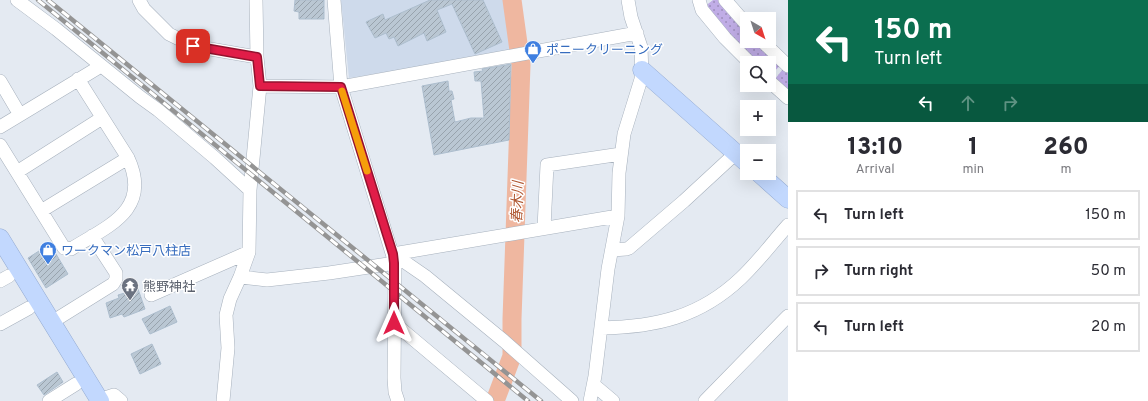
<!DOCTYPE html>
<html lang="en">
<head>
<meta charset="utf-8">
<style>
  :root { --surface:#fff; --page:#f7f7f7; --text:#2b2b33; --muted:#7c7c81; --line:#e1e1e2 }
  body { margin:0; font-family:Overpass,"Noto Sans JP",sans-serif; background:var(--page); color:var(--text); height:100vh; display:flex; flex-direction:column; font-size:15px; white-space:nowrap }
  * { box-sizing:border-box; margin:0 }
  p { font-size:13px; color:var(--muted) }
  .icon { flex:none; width:22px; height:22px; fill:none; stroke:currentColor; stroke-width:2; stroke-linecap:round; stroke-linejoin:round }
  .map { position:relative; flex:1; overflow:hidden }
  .details { display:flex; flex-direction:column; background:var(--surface); width:360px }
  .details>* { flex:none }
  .guide { background:#0b6e4f; color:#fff; overflow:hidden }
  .needle { width:26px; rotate:141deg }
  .buttons { position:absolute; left:740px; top:12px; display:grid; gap:8px }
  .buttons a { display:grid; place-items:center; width:36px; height:36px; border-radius:0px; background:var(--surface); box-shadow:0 4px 16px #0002; font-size:20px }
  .pin { position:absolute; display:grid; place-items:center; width:34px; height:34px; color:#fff; margin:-17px; border-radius:8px; box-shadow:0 2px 6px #0006 }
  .me { position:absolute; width:44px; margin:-22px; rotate:0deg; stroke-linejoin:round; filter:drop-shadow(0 0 3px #0008) }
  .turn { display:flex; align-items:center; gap:14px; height:84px; padding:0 20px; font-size:18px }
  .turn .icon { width:52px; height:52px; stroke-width:2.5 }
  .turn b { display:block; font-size:28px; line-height:34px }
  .lanes { display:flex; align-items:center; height:38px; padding:0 20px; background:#0003; justify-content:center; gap:20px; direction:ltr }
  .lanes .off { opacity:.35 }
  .eta { display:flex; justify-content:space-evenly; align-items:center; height:68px; text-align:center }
  .eta b { font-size:24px; font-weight:800; line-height:28px }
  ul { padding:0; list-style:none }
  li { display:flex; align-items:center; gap:12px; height:50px; margin:0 8px 6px; padding:0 12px; border:2px solid var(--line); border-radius:0px }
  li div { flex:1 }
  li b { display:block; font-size:15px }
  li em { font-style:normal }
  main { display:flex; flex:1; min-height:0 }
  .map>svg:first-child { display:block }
  .education { fill:#cedaeb }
  .grass { fill:url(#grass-dots) }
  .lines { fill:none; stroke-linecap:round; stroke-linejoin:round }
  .river { stroke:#efb7a0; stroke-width:19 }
  .building { fill:url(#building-hatch); stroke:#adbece }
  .street-casing { stroke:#a7b1bd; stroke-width:14 }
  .secondary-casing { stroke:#94abd2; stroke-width:19 }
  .street { stroke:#fff; stroke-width:13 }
  .secondary { stroke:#c2d8fe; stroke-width:18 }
  .rail-casing { stroke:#949494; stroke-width:4.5 }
  .rail { stroke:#fff; stroke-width:3; stroke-dasharray:9; stroke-linecap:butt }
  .route-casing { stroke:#92132f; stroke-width:10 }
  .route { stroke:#e11d48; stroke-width:7 }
  .slow { stroke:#f59e0b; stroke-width:7 }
  .labels { text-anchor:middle; stroke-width:3; stroke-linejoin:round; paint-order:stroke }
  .shop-label { font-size:13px; fill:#366cbe; stroke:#fff; text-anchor:start }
  .worship-label { font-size:13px; fill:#5b616d; stroke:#fff; text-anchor:start }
  .water-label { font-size:14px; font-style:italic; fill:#ae552f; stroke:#fff }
</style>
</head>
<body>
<main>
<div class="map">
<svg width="788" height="401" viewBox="0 0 788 401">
  <defs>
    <pattern id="grass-dots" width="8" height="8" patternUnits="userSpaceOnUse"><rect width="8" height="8" fill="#c0ade6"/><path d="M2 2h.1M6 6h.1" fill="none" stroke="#9d8ebc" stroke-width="1.8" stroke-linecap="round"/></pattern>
    <pattern id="building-hatch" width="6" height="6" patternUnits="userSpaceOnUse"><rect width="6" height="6" fill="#bac7d3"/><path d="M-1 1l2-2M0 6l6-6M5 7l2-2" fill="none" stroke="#98a3ad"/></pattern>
  </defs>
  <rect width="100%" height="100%" fill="#e4eaf2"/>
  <path class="education" d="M341 0H504L510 52 349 78Z"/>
  <path class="grass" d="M713 0H720L747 35V41H753L780 66 770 75 769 74V63H758L704 7Z
    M783 69 788 73V90L775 79Z"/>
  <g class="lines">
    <path class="river" d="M495 401 512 356V319L521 65 512 0"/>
  </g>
  <path class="building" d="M295 0H324V19H299V12L294 11Z
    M430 0H483L502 42 475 54 452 4 437 10 446 32 427 41 424 33 398 46 394 37 389 39 386 33 375 38 366 22 383 14 385 20Z
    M511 64 509 140 434 155 422 86 448 81 449 91H452L454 99 451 100 455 122 471 118H484L481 81H475L474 72 483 71 482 69Z
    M50 244 68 274 46 288 28 258Z
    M138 289 145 309 124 317 122 314 110 318 106 303 119 298 118 295Z
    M170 306 177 322 150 334 142 319Z
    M152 344 161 364 140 374 131 354Z
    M57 372 63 382 44 395 37 385Z"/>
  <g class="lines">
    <defs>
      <path id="street" d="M17 0 56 29 140 97 158 110 215 158 250 190
        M139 0 144 9 169 34 193 46 257 57
        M334 0 341 87 395 263 394 378 395 392 398 401
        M699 0 702 10 725 38 750 63
        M725 0 747 25
        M762 41 788 66
        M0 81 20 115
        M769 81 788 98
        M260 86 341 87 637 33
        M0 127 101 66
        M0 145 64 248 71 249C108 226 152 210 128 158L78 79
        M17 172 102 118
        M41 211 128 158
        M544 228 547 165 621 154
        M612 250 626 249 629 248 684 201 736 153
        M393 254 425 276 504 341 572 401
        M393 254 618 216
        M240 277 267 280 329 273 395 263
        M0 281 9 276
        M151 295 249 252
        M52 322 113 284 116 279V273L92 236
        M394 323 487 401
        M0 324 29 308
        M601 328C656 327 700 317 741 278 758 262 772 243 788 225
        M594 385 613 401
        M49 401 76 384
        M102 401 108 397 114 395 121 401
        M223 401 228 348 226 315 230 299 240 277 249 252 250 190 260 86 257 57 256 0
        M590 401 595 376 608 269 618 216 619 173 624 134 642 76 641 47 631 17 628 0
        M705 401 788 316"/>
      <path id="secondary" d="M642 70 747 163
        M759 173 788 199
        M0 238 100 401"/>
    </defs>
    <use href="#street" class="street-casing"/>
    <use href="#secondary" class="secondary-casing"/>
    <use href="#street" class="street"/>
    <use href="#secondary" class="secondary"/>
    <defs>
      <path id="rail" d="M38 0 528 401
        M48 0 541 401"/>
    </defs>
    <use href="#rail" class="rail-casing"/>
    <use href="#rail" class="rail"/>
  </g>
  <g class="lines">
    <defs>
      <path id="route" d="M193 46 257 57 260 86 341 87 393 254 394 263V323"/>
    </defs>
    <use href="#route" class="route-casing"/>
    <use href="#route" class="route"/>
    <path class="slow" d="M342 91 367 171"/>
  </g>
  <defs>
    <symbol id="shop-pin" viewBox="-11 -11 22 30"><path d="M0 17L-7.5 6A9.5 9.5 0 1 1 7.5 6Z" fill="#3f7fe0" stroke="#fff"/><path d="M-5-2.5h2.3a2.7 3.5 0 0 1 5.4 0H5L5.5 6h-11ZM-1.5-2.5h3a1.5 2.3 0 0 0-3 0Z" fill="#fff"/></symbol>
    <symbol id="temple-pin" viewBox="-11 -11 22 30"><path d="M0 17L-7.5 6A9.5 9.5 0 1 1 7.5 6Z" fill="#6b7280" stroke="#fff"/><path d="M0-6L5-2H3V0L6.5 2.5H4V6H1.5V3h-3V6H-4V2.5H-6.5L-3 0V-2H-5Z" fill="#fff"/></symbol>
  </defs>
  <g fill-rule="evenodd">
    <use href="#shop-pin" x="523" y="39" width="20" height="27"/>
    <use href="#shop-pin" x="38" y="240" width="20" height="27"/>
    <use href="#temple-pin" x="120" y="276" width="20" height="27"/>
  </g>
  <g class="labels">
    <g class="shop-label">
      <text x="546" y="54">ポニークリーニング</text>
      <text x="61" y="255">ワークマン松戸八柱店</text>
    </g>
    <g class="worship-label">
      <text x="143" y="291">熊野神社</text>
    </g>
    <g class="water-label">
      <text transform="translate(517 202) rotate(-88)" y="5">春木川</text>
    </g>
  </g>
</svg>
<div class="buttons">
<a><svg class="needle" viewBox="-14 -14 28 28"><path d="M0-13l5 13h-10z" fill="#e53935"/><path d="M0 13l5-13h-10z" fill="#7c7c81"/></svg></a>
<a><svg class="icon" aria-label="search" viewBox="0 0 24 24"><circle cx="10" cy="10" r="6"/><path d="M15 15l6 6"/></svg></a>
<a>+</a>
<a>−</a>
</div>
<div class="pin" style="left:193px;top:46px;background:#d93025"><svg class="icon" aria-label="arrive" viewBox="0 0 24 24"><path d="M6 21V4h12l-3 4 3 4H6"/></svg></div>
<svg class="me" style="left:394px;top:323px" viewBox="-20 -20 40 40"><path d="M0-17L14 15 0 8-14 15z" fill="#e11d48" stroke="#fff" stroke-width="4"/></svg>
</div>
<section class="details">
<div class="guide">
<div class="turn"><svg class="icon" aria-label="left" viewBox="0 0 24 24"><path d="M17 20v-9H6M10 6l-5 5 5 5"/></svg><div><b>150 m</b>Turn left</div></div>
<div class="lanes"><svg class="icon" aria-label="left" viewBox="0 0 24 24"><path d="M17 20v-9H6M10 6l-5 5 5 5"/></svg><svg class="icon off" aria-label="ahead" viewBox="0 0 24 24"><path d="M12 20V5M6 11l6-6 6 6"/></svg><svg class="icon off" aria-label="right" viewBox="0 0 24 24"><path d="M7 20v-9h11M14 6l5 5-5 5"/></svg></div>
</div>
<div class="eta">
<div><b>13:10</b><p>Arrival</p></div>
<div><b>1</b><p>min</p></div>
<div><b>260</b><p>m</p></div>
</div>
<ul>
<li><svg class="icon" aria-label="left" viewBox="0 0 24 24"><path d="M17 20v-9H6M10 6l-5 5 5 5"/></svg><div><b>Turn left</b></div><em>150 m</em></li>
<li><svg class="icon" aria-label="right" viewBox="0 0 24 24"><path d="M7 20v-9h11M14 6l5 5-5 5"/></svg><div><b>Turn right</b></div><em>50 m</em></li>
<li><svg class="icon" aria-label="left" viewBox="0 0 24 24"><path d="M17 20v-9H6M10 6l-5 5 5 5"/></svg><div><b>Turn left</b></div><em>20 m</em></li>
</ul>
</section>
</main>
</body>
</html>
